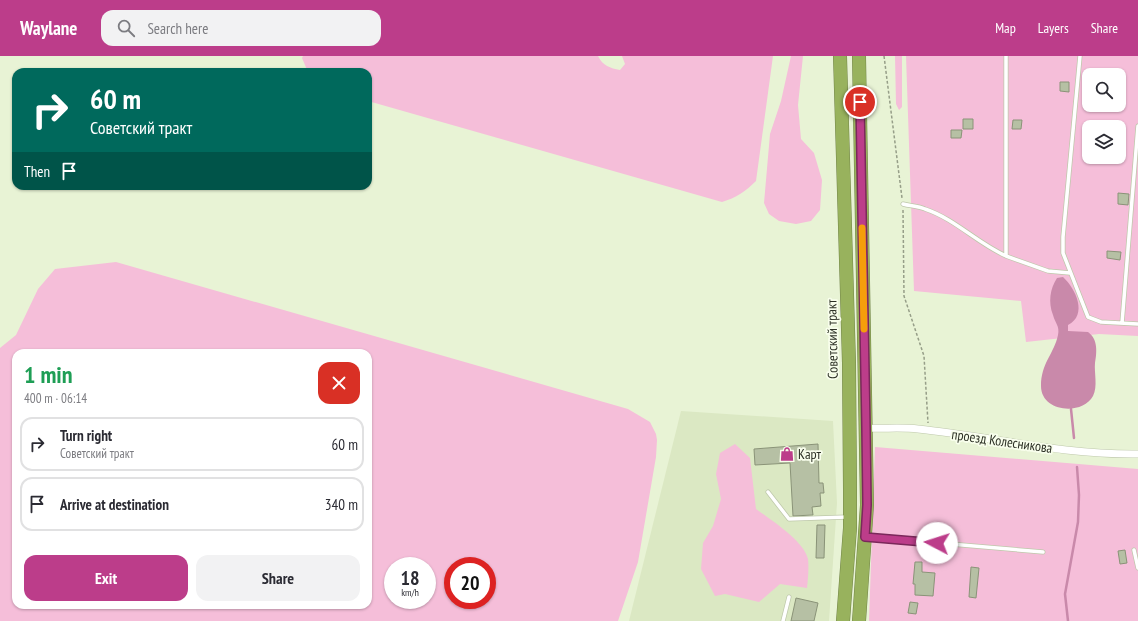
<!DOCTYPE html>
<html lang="en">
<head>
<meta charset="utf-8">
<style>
  :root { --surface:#fff; --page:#f2f2f3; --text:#2b2b33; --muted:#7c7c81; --line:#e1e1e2; --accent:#bc3d8a }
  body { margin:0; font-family:"PT Sans Narrow",sans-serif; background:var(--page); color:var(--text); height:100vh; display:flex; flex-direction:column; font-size:15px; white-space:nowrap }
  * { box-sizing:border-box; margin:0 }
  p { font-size:13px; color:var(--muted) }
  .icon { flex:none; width:22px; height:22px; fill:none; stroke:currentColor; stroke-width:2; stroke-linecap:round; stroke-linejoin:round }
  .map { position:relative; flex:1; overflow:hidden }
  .panel { position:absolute; left:12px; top:293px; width:360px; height:260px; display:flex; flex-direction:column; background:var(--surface); border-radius:12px; box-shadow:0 1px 3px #0004 }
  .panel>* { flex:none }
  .banner { position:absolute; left:12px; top:12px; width:360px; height:122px; border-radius:12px; box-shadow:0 1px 3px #0004; background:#00695c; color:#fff; overflow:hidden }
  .tools { position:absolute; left:1082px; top:12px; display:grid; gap:8px }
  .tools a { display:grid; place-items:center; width:44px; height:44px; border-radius:8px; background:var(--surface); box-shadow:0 1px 3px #0004; font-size:20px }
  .speed { position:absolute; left:384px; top:501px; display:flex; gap:8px; font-size:20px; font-weight:700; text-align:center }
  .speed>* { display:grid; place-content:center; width:52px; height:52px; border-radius:50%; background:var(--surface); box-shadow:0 1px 3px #0004; line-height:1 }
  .speed small { font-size:10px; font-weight:400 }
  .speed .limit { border:6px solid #d22; background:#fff; color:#111 }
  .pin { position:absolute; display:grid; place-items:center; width:34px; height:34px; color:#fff; margin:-17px; border:2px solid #fff; border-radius:50%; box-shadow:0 1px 4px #0007 }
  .me { position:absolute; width:44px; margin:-22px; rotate:275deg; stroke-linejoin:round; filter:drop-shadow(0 0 3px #0008) }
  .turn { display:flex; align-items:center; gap:14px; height:84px; padding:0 12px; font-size:18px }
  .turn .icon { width:52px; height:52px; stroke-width:2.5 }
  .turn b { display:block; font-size:28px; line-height:34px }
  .then { display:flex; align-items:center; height:38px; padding:0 12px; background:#0003; gap:8px; font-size:15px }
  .round { display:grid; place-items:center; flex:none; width:42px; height:42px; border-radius:12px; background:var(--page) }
  .headline { display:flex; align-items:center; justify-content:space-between; height:68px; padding:0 12px }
  h1 { font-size:24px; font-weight:700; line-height:30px; color:#1e9e55 }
  .cta { display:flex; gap:8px; margin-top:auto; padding:8px 12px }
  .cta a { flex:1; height:46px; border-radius:12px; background:var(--accent); color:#fff; font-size:16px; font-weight:700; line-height:46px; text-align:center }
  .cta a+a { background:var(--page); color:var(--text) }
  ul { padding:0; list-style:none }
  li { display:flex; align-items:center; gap:12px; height:54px; margin:0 8px 6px; padding:0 4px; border:2px solid var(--line); border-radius:12px }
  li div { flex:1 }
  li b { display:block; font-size:15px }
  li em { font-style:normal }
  header { display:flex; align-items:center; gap:24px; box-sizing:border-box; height:56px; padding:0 20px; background:var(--accent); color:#fff }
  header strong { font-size:19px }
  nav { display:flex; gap:22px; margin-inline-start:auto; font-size:14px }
  .search { width:280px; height:36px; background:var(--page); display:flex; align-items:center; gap:10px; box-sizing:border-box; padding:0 14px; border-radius:12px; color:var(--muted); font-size:15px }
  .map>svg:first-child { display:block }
  .built { fill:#dbe8c3 }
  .green { fill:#f5bed9; fill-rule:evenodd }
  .water { fill:#c989aa }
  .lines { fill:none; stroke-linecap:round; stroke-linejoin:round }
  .stream { stroke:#c989aa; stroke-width:2.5 }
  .building { fill:#b6c0a4; stroke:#8a9378 }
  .lane-casing { stroke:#bec8ab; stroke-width:5 }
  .street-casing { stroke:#bec8ab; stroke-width:8 }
  .highway-casing { stroke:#728449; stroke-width:14 }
  .path { stroke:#969e88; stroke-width:1.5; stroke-dasharray:3 2; stroke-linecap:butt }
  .lane { stroke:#fff; stroke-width:3.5 }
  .street { stroke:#fff; stroke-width:7 }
  .highway { stroke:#98b25d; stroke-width:13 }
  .route-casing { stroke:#7a285a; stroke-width:10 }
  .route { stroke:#bc3d8a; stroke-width:7 }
  .slow { stroke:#f59e0b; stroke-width:7 }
  .labels { text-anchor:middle; stroke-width:3.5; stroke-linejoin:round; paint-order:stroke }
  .street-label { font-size:14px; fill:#2c3025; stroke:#f8feec }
  .poi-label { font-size:14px; fill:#2c3025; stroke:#f8feec; text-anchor:start }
</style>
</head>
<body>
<header>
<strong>Waylane</strong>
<div class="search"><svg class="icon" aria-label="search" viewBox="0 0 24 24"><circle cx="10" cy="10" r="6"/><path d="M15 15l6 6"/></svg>Search here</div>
<nav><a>Map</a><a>Layers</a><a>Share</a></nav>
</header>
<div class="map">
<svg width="1138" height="565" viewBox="0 0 1138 565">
  <rect width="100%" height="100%" fill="#e8f3d5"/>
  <path class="built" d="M681 355 833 365 837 447 829 565H629Z"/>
  <path class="green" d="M303 0H598C603 10 610 12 620 14L625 8 622 0H773L756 125C746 135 736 142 722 146L368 45V16H308L302 2Z
    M791 0H803L798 49 801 83 814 97 822 124 820 154 811 165 796 168 779 165 769 158 764 147 770 78 781 45Z
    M895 0H902V51L899 54 896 48Z
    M906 0H1138V280L1099 278 1026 286 1021 245 914 235ZM1089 19H1119V49H1089ZM1089 71H1119V101H1089Z
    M116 206 628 353 650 366 656 378 657 384 656 401 638 506 618 565H0V292L16 279 38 233 55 213ZM16 297H368V549H16ZM393 510H427V544H393ZM453 510H487V544H453Z
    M735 388 750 402 756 453C771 464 804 485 808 503 809 512 808 523 807 532L780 528 759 546 725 538 715 540 701 513 703 487 713 470 721 443 716 418 720 397Z
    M875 391 1138 413V565H869Z"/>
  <path class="water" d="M1063 221C1076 233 1088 259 1068 269V275L1088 276C1098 283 1097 296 1095 307 1094 316 1098 331 1093 340 1082 360 1041 356 1041 330 1041 307 1054 298 1058 279 1060 270 1055 267 1053 259 1048 246 1050 233 1057 222Z"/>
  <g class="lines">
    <path class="stream" d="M1071 353 1074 382
      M1068 565 1065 538 1078 466 1079 439 1077 411"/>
  </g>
  <path class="building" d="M1060 26H1069V36L1060 35Z
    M963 63H973V73H963Z
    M1013 64H1022L1021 73H1012Z
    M951 74H962L961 82H951Z
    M1118 137 1129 138 1128 149 1118 148Z
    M1107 195 1121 196 1120 204 1107 202Z
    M818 388 819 427H823L824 437H820L821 450 812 451 813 459 793 460 790 407 755 409 754 393Z
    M817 469H825L824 502H816Z
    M1125 494 1127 507 1120 508 1118 495Z
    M915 506H922V516L935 517 933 540 915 539V528H913Z
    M971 511 979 512 976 542 969 541Z
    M796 542 818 547 814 565H791Z
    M910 546 918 547 916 558 908 557Z"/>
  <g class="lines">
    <defs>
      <path id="lane" d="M1006 0V200L1048 215 1070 217
        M1080 0 1063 181V197L1088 261 1101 266 1138 268
        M903 148C910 150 918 150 925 153 955 163 977 187 1006 200
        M1122 267 1138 70
        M768 436 789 463 847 461
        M868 481 1043 496
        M1134 494 1138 512
        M783 565 789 541"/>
      <path id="street" d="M866 372C883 373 901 371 918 373 992 381 1064 399 1138 398"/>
      <path id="highway" d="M840 0 849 307 850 434V472L843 565
        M859 0 867 449 859 565"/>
    </defs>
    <use href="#lane" class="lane-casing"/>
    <use href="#street" class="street-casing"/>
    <use href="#highway" class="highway-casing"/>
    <path class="path" d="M884 0 902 142
      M903 154 904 240 924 300 928 367"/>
    <use href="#lane" class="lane"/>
    <use href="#street" class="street"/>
    <use href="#highway" class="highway"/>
  </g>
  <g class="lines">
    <defs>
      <path id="route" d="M860 46 866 372 867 449 865 481 937 487"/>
    </defs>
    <use href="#route" class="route-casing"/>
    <use href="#route" class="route"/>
    <path class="slow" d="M862 172 864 273"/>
  </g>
  <defs>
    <symbol id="shop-bare" viewBox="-9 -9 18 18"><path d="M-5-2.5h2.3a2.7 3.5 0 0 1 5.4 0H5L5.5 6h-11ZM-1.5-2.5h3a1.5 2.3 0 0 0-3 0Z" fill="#bc3d8a" stroke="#f8feec" stroke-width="2.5" paint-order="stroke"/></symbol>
  </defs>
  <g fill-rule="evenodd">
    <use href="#shop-bare" x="777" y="388" width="20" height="20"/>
  </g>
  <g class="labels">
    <g class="street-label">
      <text transform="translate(832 283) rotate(-91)" y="5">Советский тракт</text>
      <text transform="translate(1002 385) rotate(8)" y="5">проезд Колесникова</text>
    </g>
    <g class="poi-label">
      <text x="798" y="403">Карт</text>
    </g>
  </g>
</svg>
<div class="tools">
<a><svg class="icon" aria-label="search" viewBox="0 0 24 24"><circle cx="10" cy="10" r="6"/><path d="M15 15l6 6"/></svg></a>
<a><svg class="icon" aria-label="layers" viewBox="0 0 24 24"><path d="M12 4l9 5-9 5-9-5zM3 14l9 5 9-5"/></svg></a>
</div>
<div class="speed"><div>18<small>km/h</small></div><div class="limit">20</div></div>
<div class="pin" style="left:860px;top:46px;background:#d93025"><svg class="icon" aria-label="arrive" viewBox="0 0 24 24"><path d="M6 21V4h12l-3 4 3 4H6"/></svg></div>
<svg class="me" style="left:937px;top:487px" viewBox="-20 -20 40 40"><circle r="19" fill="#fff"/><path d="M0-13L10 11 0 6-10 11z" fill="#bc3d8a"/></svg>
<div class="banner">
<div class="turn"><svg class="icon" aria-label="right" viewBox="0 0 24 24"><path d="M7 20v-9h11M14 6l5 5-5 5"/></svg><div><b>60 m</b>Советский тракт</div></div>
<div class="then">Then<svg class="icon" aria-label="arrive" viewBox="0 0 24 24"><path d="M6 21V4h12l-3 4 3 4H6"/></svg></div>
</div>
<section class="panel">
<div class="headline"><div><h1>1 min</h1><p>400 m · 06:14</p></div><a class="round" style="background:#d93025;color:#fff"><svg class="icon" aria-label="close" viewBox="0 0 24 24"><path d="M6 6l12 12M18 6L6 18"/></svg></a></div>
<ul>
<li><svg class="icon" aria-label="right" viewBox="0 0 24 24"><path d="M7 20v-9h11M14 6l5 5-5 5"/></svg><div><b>Turn right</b><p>Советский тракт</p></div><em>60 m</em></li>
<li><svg class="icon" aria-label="arrive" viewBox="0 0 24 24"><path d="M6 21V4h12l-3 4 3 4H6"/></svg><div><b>Arrive at destination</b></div><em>340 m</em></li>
</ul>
<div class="cta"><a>Exit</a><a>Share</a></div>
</section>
</div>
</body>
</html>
